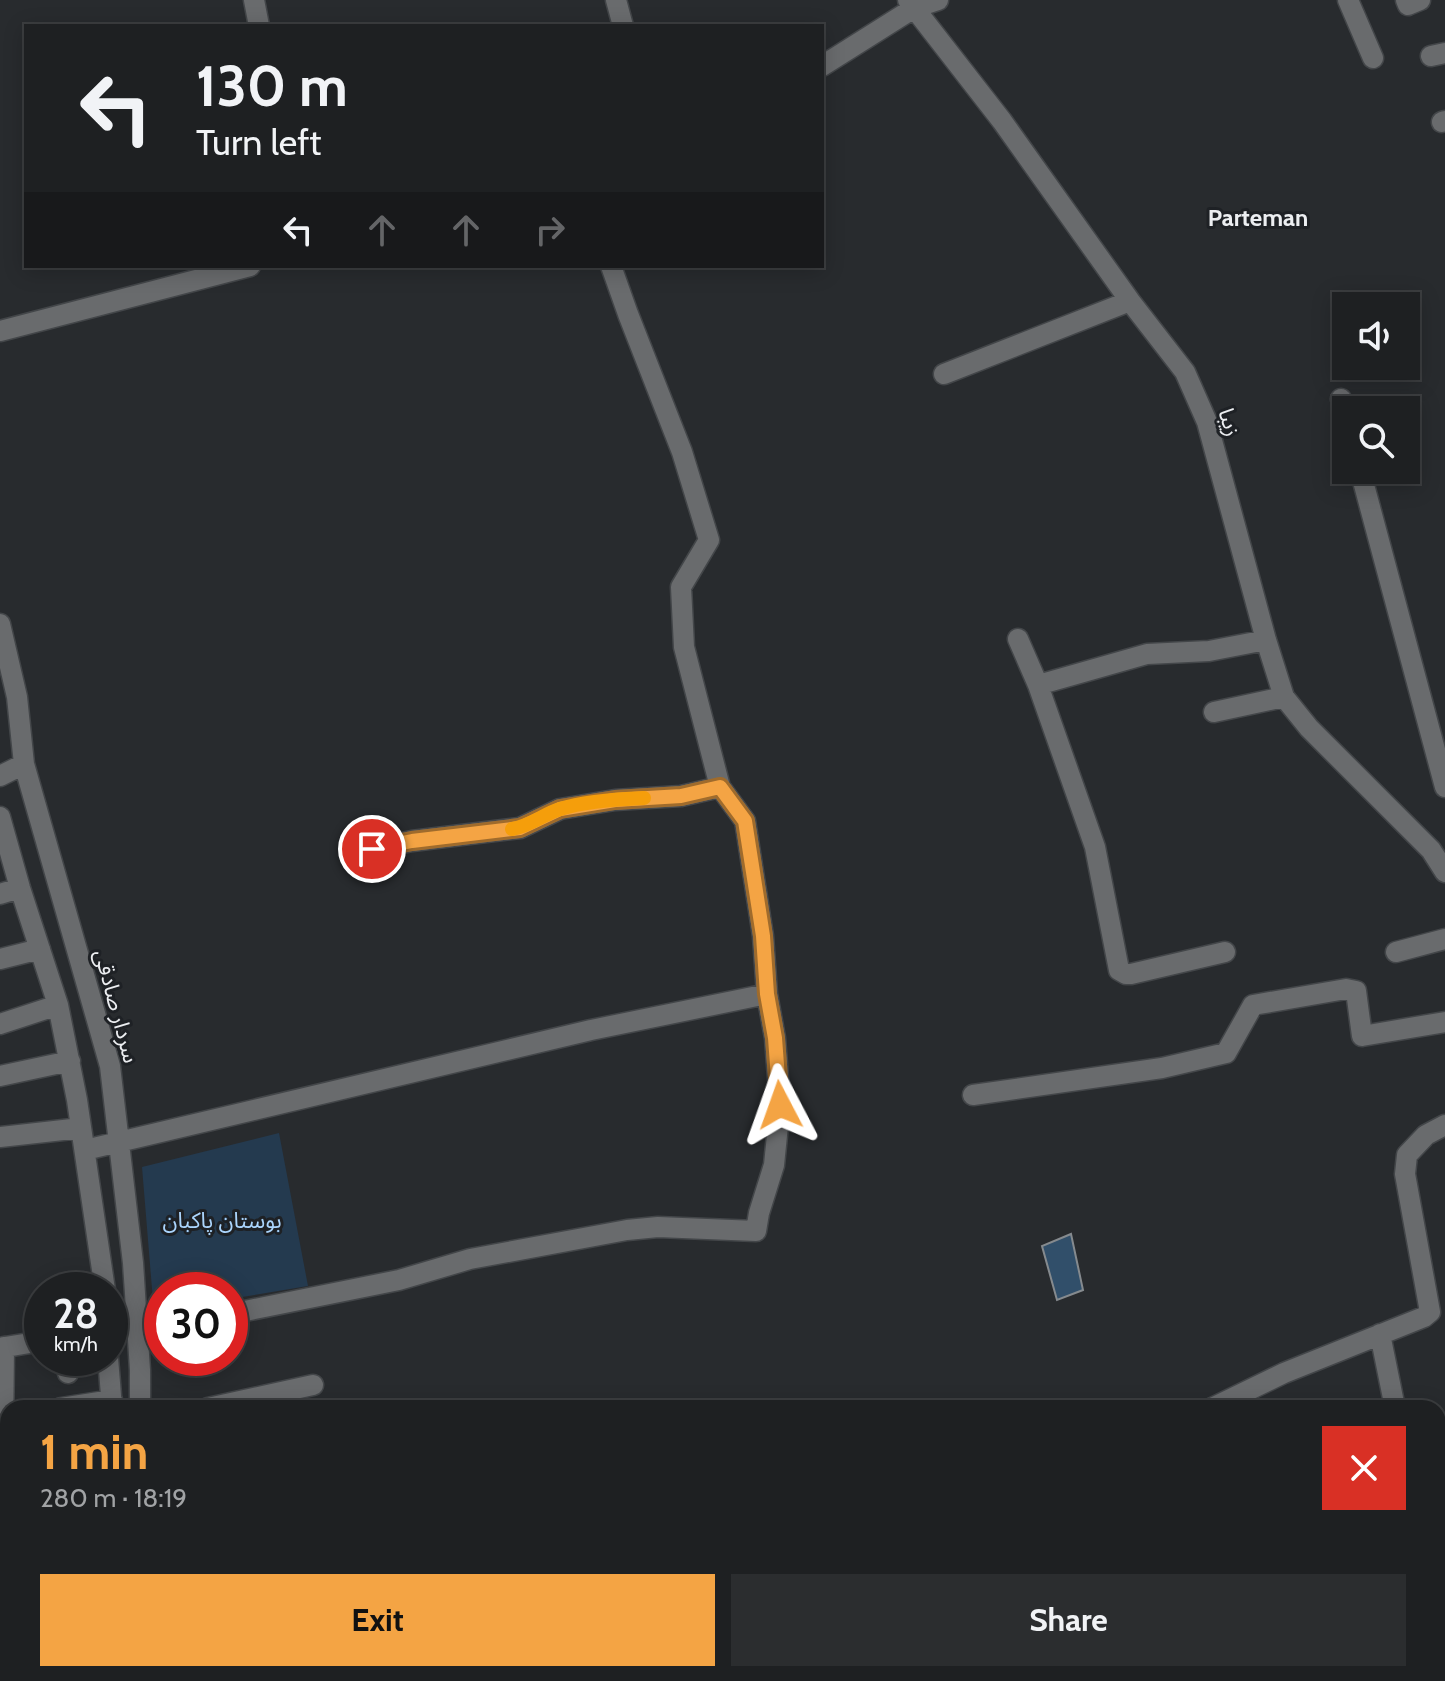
<!DOCTYPE html>
<html lang="en">
<head>
<meta charset="utf-8">
<style>
  :root { --surface:#1e2022; --page:#2b2d2f; --text:#f1f3f6; --muted:#a1a3a5; --line:#3c3e40; --accent:#f4a444 }
  body { margin:0; font-family:Cabin,"Noto Sans Arabic",sans-serif; background:var(--page); color:var(--text); height:100vh; display:flex; flex-direction:column; font-size:30px; white-space:nowrap }
  * { box-sizing:border-box; margin:0 }
  p { font-size:26px; color:var(--muted) }
  .icon { flex:none; width:44px; height:44px; fill:none; stroke:currentColor; stroke-width:2; stroke-linecap:round; stroke-linejoin:round }
  .map { position:relative; flex:1; overflow:hidden }
  .side { position:absolute; left:0px; top:1400px; width:1446px; height:282px; display:flex; flex-direction:column; background:var(--surface); border-radius:24px 24px 0 0; box-shadow:0 4px 20px #0003,0 0 0 2px var(--line) }
  .side>* { flex:none }
  .top-card { position:absolute; left:24px; top:24px; width:800px; height:244px; border-radius:0px; box-shadow:0 4px 20px #0003,0 0 0 2px var(--line); background:#1e2022; color:var(--text); overflow:hidden }
  .controls { position:absolute; left:1332px; top:292px; display:grid; gap:16px }
  .controls a { display:grid; place-items:center; width:88px; height:88px; border-radius:0px; background:var(--surface); box-shadow:0 4px 20px #0003,0 0 0 2px var(--line); font-size:40px }
  .speed { position:absolute; left:24px; top:1272px; display:flex; gap:16px; font-size:40px; font-weight:700; text-align:center }
  .speed>* { display:grid; place-content:center; width:104px; height:104px; border-radius:50%; background:var(--surface); box-shadow:0 4px 20px #0003,0 0 0 2px var(--line); line-height:1 }
  .speed small { font-size:20px; font-weight:400 }
  .speed .limit { border:12px solid #d22; background:#fff; color:#111 }
  .pin { position:absolute; display:grid; place-items:center; width:68px; height:68px; color:#fff; margin:-34px; border:4px solid #fff; border-radius:50%; box-shadow:0 2px 8px #0007 }
  .me { position:absolute; width:88px; margin:-44px; rotate:356deg; stroke-linejoin:round; filter:drop-shadow(0 0 6px #0008) }
  .turn { display:flex; align-items:center; gap:28px; height:168px; padding:0 40px; font-size:36px }
  .turn .icon { width:104px; height:104px; stroke-width:2.5 }
  .turn b { display:block; font-size:56px; line-height:68px }
  .lanes { display:flex; align-items:center; height:76px; padding:0 40px; background:#0003; justify-content:center; gap:40px; direction:ltr }
  .lanes .off { opacity:.35 }
  .round { display:grid; place-items:center; flex:none; width:84px; height:84px; border-radius:0px; background:var(--page) }
  .headline { display:flex; align-items:center; justify-content:space-between; height:136px; padding:0 40px }
  h1 { font-size:48px; font-weight:800; line-height:60px; color:var(--accent) }
  .button { display:flex; gap:16px; margin-top:auto; padding:16px 40px }
  .button a { flex:1; height:92px; border-radius:0px; background:var(--accent); color:#111; font-size:32px; font-weight:800; line-height:92px; text-align:center }
  .button a+a { background:var(--page); color:var(--text) }
  .map>svg:first-child { display:block }
  .green { fill:#243a4f }
  .building { fill:#314f6a; stroke:#858a8e; stroke-width:2 }
  .lines { fill:none; stroke-linecap:round; stroke-linejoin:round }
  .minor-casing { stroke:#434649; stroke-width:23 }
  .minor { stroke:#696b6d; stroke-width:20 }
  .route-casing { stroke:#9f6b2c; stroke-width:20 }
  .route { stroke:#f4a444; stroke-width:14 }
  .slow { stroke:#f59e0b; stroke-width:14 }
  .labels { text-anchor:middle; stroke-width:6; stroke-linejoin:round; paint-order:stroke }
  .street-label { font-size:22px; fill:#eceef1; stroke:#1e2125 }
  .park-label { font-size:22px; fill:#abd5fd; stroke:#1e2125 }
  .neighbourhood-label { font-size:24px; font-weight:bold; fill:#eceef1; stroke:#1e2125 }
</style>
</head>
<body>
<div class="map">
<svg width="1445" height="1681" viewBox="0 0 1445 1681">
  <rect width="100%" height="100%" fill="#282b2e"/>
  <path class="green" d="M279 1133 308 1286 230 1299V1290H162V1311L154 1313 142 1167Z"/>
  <path class="building" d="M1071 1234 1083 1290 1057 1300 1042 1246Z"/>
  <g class="lines">
    <defs>
      <path id="minor" d="M254 0 259 26
        M616 0 623 26
        M908 0 1002 121 1130 301 1185 372 1207 422 1266 640 1284 697 1309 728 1431 850 1445 872
        M1348 0 1373 58
        M1406 0 1408 5 1420 0
        M1431 56 1445 53
        M822 66 914 8 938 0
        M1442 122 1445 121
        M0 331 250 266
        M944 374 1130 301
        M1341 399 1346 417
        M1360 470 1445 787
        M0 624 17 697 24 764 110 1066 133 1263 140 1370V1408
        M1018 639 1038 685 1147 654 1209 651 1266 640
        M1038 685 1095 847 1119 970 1126 974H1131L1225 952
        M1214 712 1284 697
        M0 776 24 764
        M0 817 20 888 58 1005 77 1100 105 1290
        M372 849 412 841 520 828 560 809 615 800 681 796 720 787 684 647 681 587 709 540 682 452 628 314 611 266
        M0 894 20 888
        M1396 952 1445 939
        M0 959 40 949
        M0 1024 58 1005
        M0 1076 70 1061
        M973 1095 1162 1068 1226 1053 1253 1005 1346 989 1356 991 1362 1036 1445 1022
        M0 1137 81 1128
        M85 1150 591 1030 767 994 763 936 745 821 720 787
        M230 1314 399 1280 470 1259 627 1230 658 1227 756 1231 759 1213 774 1165 780 1105 775 1038 767 994
        M137 1331 162 1326
        M1380 1334 1395 1408
        M0 1348 42 1341
        M65 1358 68 1373
        M108 1358 112 1408
        M61 1408 112 1400
        M208 1408 313 1385
        M1212 1408 1284 1373 1424 1317 1430 1312 1405 1174 1407 1155 1426 1135 1445 1125
        M0 1439H3L4 1347
        M1438 1518 1445 1515
        M0 1552 8 1551
        M1438 1619 1445 1654
        M43 1674 44 1681
        M184 1674 188 1681
        M228 1674 231 1681
        M319 1674 321 1681
        M449 1674 451 1681
        M623 1674 624 1681
        M837 1674 838 1681
        M982 1674 984 1681
        M1091 1674 1093 1681
        M1315 1674 1316 1681"/>
    </defs>
    <use href="#minor" class="minor-casing"/>
    <use href="#minor" class="minor"/>
  </g>
  <g class="lines">
    <defs>
      <path id="route" d="M372 849 412 841 520 828 560 809 615 800 681 796 720 787 745 821 763 936 767 994 775 1038 780 1105"/>
    </defs>
    <use href="#route" class="route-casing"/>
    <use href="#route" class="route"/>
    <path class="slow" d="M512 829C530 826 544 814 560 809 585 801 618 799 644 798"/>
  </g>
  <g class="labels">
    <g class="street-label">
      <text transform="translate(1230 422) rotate(72)" y="8">زیبا</text>
      <text transform="translate(117 1006) rotate(75)" y="8">سردار صادقی</text>
    </g>
    <g class="park-label">
      <text x="222" y="1228">بوستان پاکبان</text>
    </g>
    <g class="neighbourhood-label">
      <text x="1258" y="226">Parteman</text>
    </g>
  </g>
</svg>
<div class="controls">
<a><svg class="icon" aria-label="sound" viewBox="0 0 24 24"><path d="M4 9h4l5-4v14l-5-4H4zM17 9q2 3 0 6"/></svg></a>
<a><svg class="icon" aria-label="search" viewBox="0 0 24 24"><circle cx="10" cy="10" r="6"/><path d="M15 15l6 6"/></svg></a>
</div>
<div class="speed"><div>28<small>km/h</small></div><div class="limit">30</div></div>
<div class="pin" style="left:372px;top:849px;background:#d93025"><svg class="icon" aria-label="arrive" viewBox="0 0 24 24"><path d="M6 21V4h12l-3 4 3 4H6"/></svg></div>
<svg class="me" style="left:780px;top:1105px" viewBox="-20 -20 40 40"><path d="M0-17L14 15 0 8-14 15z" fill="#f4a444" stroke="#fff" stroke-width="4"/></svg>
<div class="top-card">
<div class="turn"><svg class="icon" aria-label="left" viewBox="0 0 24 24"><path d="M17 20v-9H6M10 6l-5 5 5 5"/></svg><div><b>130 m</b>Turn left</div></div>
<div class="lanes"><svg class="icon" aria-label="left" viewBox="0 0 24 24"><path d="M17 20v-9H6M10 6l-5 5 5 5"/></svg><svg class="icon off" aria-label="ahead" viewBox="0 0 24 24"><path d="M12 20V5M6 11l6-6 6 6"/></svg><svg class="icon off" aria-label="ahead" viewBox="0 0 24 24"><path d="M12 20V5M6 11l6-6 6 6"/></svg><svg class="icon off" aria-label="right" viewBox="0 0 24 24"><path d="M7 20v-9h11M14 6l5 5-5 5"/></svg></div>
</div>
<section class="side">
<div class="headline"><div><h1>1 min</h1><p>280 m · 18:19</p></div><a class="round" style="background:#d93025;color:#fff"><svg class="icon" aria-label="close" viewBox="0 0 24 24"><path d="M6 6l12 12M18 6L6 18"/></svg></a></div>
<div class="button"><a>Exit</a><a>Share</a></div>
</section>
</div>
</body>
</html>
